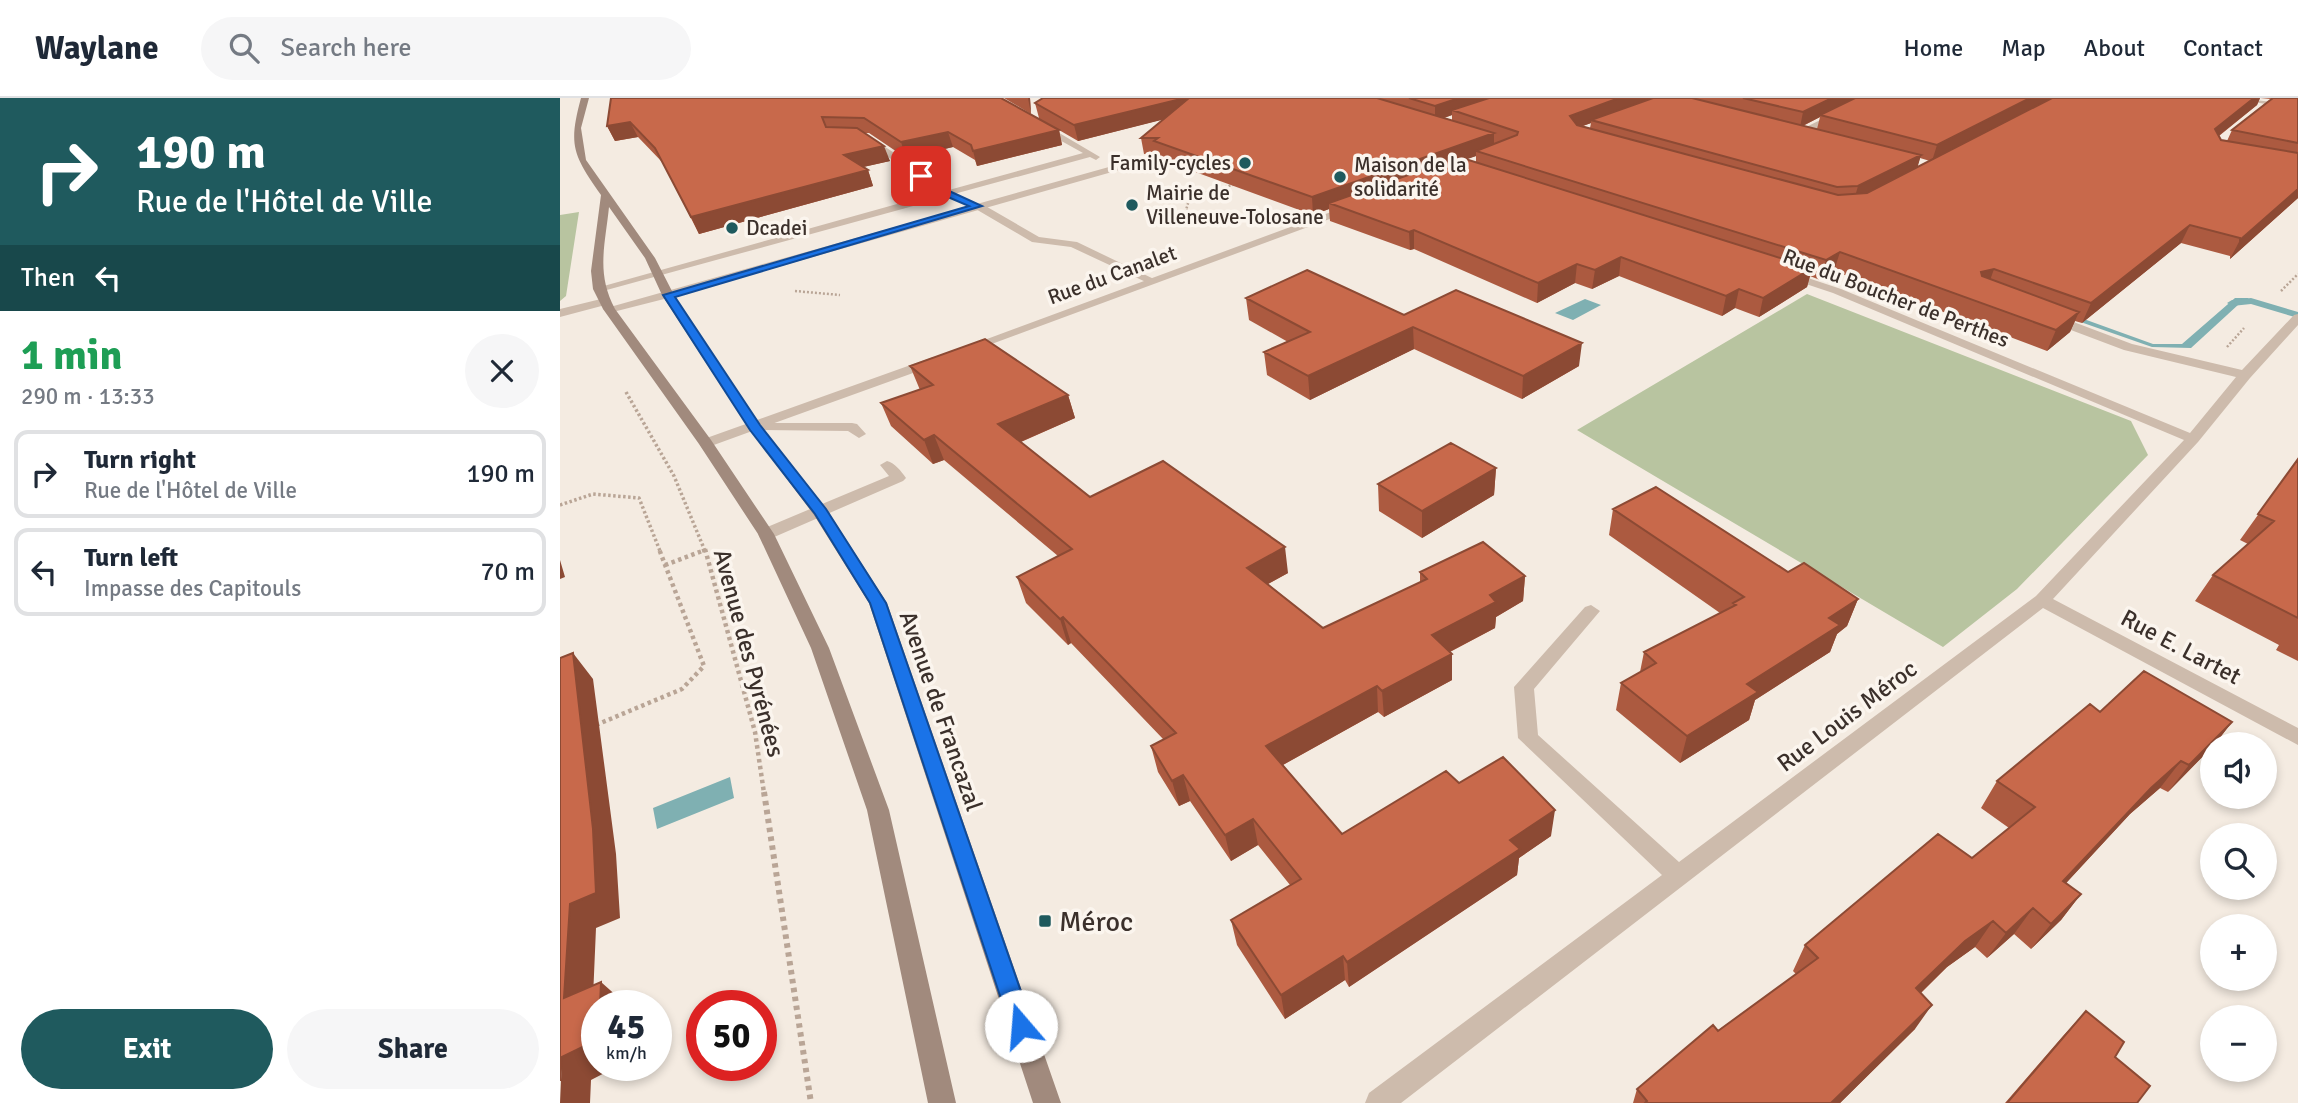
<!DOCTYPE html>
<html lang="en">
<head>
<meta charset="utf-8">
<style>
  :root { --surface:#fff; --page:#f6f6f7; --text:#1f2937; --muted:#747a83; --line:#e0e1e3; --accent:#1f5a5e }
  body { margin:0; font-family:Signika,sans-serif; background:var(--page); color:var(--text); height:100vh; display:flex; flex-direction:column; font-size:26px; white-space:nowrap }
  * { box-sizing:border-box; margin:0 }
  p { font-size:23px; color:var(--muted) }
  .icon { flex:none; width:38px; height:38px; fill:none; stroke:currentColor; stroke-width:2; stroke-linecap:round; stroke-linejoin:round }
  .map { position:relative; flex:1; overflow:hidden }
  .drawer { display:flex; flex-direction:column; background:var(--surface); width:560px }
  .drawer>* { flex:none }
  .guide { background:#1f5a5e; color:#fff; overflow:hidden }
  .buttons { position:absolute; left:1640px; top:634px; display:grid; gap:14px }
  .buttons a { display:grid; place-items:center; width:77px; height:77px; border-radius:50%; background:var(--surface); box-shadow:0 4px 10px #0003; font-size:35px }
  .speed { position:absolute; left:21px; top:892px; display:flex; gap:14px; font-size:35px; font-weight:700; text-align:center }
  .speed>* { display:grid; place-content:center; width:91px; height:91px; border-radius:50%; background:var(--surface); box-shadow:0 4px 10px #0003; line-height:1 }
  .speed small { font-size:18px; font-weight:400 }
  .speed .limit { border:10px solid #d22; background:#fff; color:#111 }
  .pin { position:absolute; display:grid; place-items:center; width:60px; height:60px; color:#fff; margin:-30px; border-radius:14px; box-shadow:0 4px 10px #0006 }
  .me { position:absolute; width:77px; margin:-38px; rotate:342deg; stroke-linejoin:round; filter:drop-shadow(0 0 5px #0008) }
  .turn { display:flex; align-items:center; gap:24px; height:147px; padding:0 21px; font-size:32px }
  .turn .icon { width:91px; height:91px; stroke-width:2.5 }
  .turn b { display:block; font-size:49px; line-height:60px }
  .then { display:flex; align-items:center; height:66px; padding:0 21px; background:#0003; gap:14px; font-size:26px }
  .round { display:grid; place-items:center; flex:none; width:74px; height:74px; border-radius:37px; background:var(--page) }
  .head { display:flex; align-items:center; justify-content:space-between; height:119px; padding:0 21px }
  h1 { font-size:42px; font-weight:700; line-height:52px; color:#1e9e55 }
  .action { display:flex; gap:14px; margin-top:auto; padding:14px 21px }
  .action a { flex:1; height:80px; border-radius:42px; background:var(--accent); color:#fff; font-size:28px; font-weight:700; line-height:80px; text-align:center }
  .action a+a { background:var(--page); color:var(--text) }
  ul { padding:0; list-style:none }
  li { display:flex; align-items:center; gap:21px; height:88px; margin:0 14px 10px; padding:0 7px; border:4px solid var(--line); border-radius:14px }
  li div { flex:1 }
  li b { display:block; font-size:26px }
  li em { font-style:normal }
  header { display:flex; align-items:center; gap:42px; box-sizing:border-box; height:98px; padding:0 35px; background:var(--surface); border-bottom:2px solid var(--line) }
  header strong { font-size:33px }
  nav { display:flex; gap:38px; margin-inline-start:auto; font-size:24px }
  .search { width:490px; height:63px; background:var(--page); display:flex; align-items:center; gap:18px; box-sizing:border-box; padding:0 24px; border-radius:38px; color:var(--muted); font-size:26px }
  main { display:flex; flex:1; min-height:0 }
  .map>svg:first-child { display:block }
  .green { fill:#b8c4a0 }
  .water { fill:#7fb0b2 }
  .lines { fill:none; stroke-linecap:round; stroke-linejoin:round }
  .stream { fill:#7fb0b2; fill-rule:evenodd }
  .path-far3 { stroke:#b9a596; stroke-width:2.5; stroke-dasharray:2 2; stroke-linecap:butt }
  .path-far2 { stroke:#b9a596; stroke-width:3.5; stroke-dasharray:2.5 2.5; stroke-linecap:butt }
  .path-far1 { stroke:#b9a596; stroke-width:4.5; stroke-dasharray:3.5 3.5; stroke-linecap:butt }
  .path { stroke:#b9a596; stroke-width:6; stroke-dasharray:4.5 4.5; stroke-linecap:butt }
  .service { fill:#cdbbac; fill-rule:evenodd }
  .minor { fill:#cdbbac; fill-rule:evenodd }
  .tertiary { fill:#cdbbac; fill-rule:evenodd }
  .secondary { fill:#a18a7d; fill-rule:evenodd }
  .path-bridge { stroke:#b9a596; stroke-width:2.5; stroke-dasharray:2 2; stroke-linecap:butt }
  .wall { fill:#ac5a40; fill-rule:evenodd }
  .shaded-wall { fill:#8c4a34 }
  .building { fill:#c8694b; stroke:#8c4a34; stroke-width:2 }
  .route { fill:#1a73e8; stroke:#114b97; stroke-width:2 }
  .poi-dot { fill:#1f5a5e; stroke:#fbf5ee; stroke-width:2.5 }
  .labels { text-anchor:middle; stroke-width:7; stroke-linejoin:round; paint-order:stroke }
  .far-poi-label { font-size:21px; fill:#3b302b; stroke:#fbf5ee; text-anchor:start }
  .far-street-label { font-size:21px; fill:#3b302b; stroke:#fbf5ee }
  .street-label { font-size:24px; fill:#3b302b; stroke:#fbf5ee }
  .near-poi-label { font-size:28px; fill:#3b302b; stroke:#fbf5ee; text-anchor:start }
</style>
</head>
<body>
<header>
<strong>Waylane</strong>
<div class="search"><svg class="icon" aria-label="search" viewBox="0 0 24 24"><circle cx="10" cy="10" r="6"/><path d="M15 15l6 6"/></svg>Search here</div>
<nav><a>Home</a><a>Map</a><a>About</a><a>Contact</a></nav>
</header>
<main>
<section class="drawer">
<div class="guide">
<div class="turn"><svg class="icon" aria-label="right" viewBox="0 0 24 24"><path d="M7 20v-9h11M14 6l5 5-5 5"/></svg><div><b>190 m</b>Rue de l'Hôtel de Ville</div></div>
<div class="then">Then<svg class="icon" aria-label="left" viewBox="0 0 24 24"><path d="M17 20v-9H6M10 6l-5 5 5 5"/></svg></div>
</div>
<div class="head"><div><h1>1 min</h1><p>290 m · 13:33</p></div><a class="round"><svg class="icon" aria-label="close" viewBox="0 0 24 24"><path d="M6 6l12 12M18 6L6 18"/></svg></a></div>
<ul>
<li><svg class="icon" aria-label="right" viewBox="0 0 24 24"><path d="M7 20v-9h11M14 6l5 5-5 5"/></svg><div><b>Turn right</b><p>Rue de l'Hôtel de Ville</p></div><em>190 m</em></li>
<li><svg class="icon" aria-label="left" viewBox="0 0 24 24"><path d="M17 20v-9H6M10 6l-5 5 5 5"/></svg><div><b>Turn left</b><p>Impasse des Capitouls</p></div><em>70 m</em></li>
</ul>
<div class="action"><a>Exit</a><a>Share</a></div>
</section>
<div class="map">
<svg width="1738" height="1005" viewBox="0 0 1738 1005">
  <rect width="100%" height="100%" fill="#f4ebe1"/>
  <path class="green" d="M19 114 6 198 0 203V117Z
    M1247 196 1571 323 1588 357 1457 491 1383 549 1017 332Z"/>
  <path class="water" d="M921 22 1521 220 1593 246H1622L1675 200H1688L1692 206H1679L1631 250 1592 249 1338 160Z
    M1025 201 1041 207 1013 222 995 215Z
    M170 679 174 700 97 731 93 710Z"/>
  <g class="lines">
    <path class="stream" d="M1691 200 1738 214V220L1691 206 1672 208 1667 205 1672 202Z"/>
    <path class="path-far3" d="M584 64 610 62
      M588 66 631 71
      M646 122 626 112 630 99 676 86
      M235 193 280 197
      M1721 193 1738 176"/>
    <path class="path-far2" d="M66 294 114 378 145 453
      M0 407 33 396 79 400 100 453
      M142 453 145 452"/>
    <path class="path-far1" d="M145 451 195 634 204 695
      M105 467 145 452
      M36 627 122 591 144 568 99 451"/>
    <path class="path" d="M204 694 251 1005"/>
    <path class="service" d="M414 106H422L479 139 517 144 598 183 588 185 511 149 472 144 414 110Z
      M195 325H292L297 326 306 336 299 340 288 333 190 332 188 329Z
      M327 363C335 365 341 373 346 380L343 383 212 440H200L198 436 200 432 329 378 320 367Z"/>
    <path class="minor" d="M1305 0H1315L1244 37 1224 31 1228 28 1240 32Z
      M478 26H484L540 59 536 62 530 59 394 96 393 99H386L43 193 33 191 380 94 306 44V40H312L389 92 523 55 478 30Z
      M556 67 559 68V72L112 199 49 215 43 211Z
      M790 107 795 110 794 112 410 254H402L400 251Z
      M1222 174H1230L1281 191 1630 335 1676 279 1564 252 1487 223V217H1495L1572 246 1682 272 1734 217 1738 216V227L1690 280 1638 344 1493 501 1738 630V647L1483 510 841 1005H805L809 995 1102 777 958 640 954 589 1025 509 1031 507 1040 513 974 591 978 637 1119 764 1476 498 1624 342 1273 195 1222 178Z
      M45 200 51 204 49 206 0 219V211Z
      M373 259 379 263 378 266 151 348H141L139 345 141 342Z"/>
    <path class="tertiary" d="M1677 0 1738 7V11L1681 2Z"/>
    <path class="secondary" d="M21 0H29L21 30 26 62 95 160 114 197 200 327 267 412 327 505 501 1005H473L309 505 254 417 188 329 102 197 85 160 49 109C45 148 36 175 55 211L151 342 214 436 269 550 329 712 396 1005H368L307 712 251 550 198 436 139 346 43 211 33 191 31 173 41 97C13 57 8 48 21 0Z"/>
    <path class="path-bridge" d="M1667 249 1684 230"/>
  </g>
  <path class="wall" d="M51 0 479 20 475 5 483 0H1738V100L1670 161V158L1621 145 1522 225 1515 223 1510 234 1487 253 1274 173 1260 182 1250 178 1247 189 1199 219 1175 210 1162 218 1059 178 1032 191 1015 185 977 205 854 151 850 152 770 123 769 111 753 117 597 60V57L584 56 581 40 604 21 518 43 499 32 502 47 417 68 415 62 393 49 346 60 309 35H304L330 63 303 69 308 72 313 88 139 136 103 65 78 39 55 43 47 28ZM1700 0 1711 1 1672 32 1667 43 1661 42 1659 38 1697 7ZM892 17V22L884 20ZM1260 19 1257 31 1243 28ZM1031 25 1030 30 1023 28ZM916 58V64L906 61ZM1360 60 1370 63 1357 69Z
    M444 0H470L471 16Z
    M686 200 844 217 1019 268 962 301 854 251 750 302 707 277 704 254 728 244 689 222Z
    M350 268 508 297 515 320 461 344 530 399 728 475 708 486 763 530 860 484V474L965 478 963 503 936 519 935 530 890 554 892 582 824 619 818 614 723 667 782 736 899 685 991 738 959 760 957 777 789 889 785 882 725 921 677 847 671 822 730 787 698 747 671 763 630 703 619 708 598 674 591 648 604 642 511 545 508 547 466 505 457 479 498 458 384 362 373 366 331 328 321 305 360 292Z
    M1738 361V563L1716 552 1719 547 1635 503 1653 477 1688 446 1680 442Z
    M936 370 934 397 862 440 819 413 818 386Z
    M1053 411 1228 474 1298 501 1287 528 1277 536 1270 554 1195 602 1189 622 1120 665 1056 612 1061 585 1080 574 1084 554 1160 515 1049 437Z
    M1540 614 1672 624 1655 646H1652L1650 651 1608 694 1600 690 1570 716 1506 785 1521 796 1501 822 1471 851 1454 836 1427 860 1415 849 1387 869 1361 895 1355 931 1280 1005H1073L1077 991 1236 876 1233 873 1245 847 1412 760 1449 730 1421 710 1437 683Z
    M1526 913 1577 1005H1445L1503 938Z"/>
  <path class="shaded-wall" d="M468 0H470L471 16Z
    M625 0H631L633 14 518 43 514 27Z
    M899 0H944L892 12V17L875 23V8Z
    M1059 0H1098L1031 22V25L1008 33 1010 18Z
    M1272 0H1299L1260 17V19L1240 29 1243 14Z
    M1470 0H1494L1372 63 1377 47Z
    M1694 0H1700L1697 7 1647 47 1655 31Z
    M70 24 78 39 55 43 47 28Z
    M499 32 502 47 417 68 413 53Z
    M388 34 393 49 346 60 341 44Z
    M934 35V51L916 53V58L777 108 769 105V111L753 117 752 99Z
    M324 48 330 63 290 72 284 57Z
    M1361 57 1357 71 1294 102 1298 88Z
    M308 72 313 88 139 136 131 119Z
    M1738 91V100L1670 161 1680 142Z
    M1630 127 1621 145 1522 225 1531 205Z
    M854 132V151L850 152 849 134Z
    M1280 154 1274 173 1260 182 1266 162Z
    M1061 159 1059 178 1032 191 1035 172Z
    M1017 166 1015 185 977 205 978 185Z
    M1252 170 1247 189 1199 219 1203 200Z
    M1434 171 1427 191 1421 174Z
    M1179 191 1175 210 1162 218 1166 198Z
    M1519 214 1510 234 1487 253 1496 232Z
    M853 229 854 251 750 302 748 278Z
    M1022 245 1019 268 962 301 963 278Z
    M508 297 515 320 446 350 438 326Z
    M374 337 384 362 373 366 364 342Z
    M936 370 934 397 862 440V413Z
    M725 449 728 475 691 495 687 470Z
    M0 462 5 479 0 481Z
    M965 478 963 503 936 519 935 530 872 563V537L930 497Z
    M1298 501 1287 528 1277 536 1270 554 1195 602 1189 622 1120 665 1127 638 1187 586 1269 520Z
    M503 519 511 545 508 547 500 521Z
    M13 555 33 581 56 756 60 820 36 830 32 923 4 900Z
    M892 556V582L824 619 822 593Z
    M817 588 818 614 710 674 706 648Z
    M1672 624 1655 646H1652V649L1608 694 1629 667Z
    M1621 663 1600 690 1570 716 1484 809 1503 783 1591 690Z
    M623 677 630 703 619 708 612 683Z
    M995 712 991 738 959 760 957 777 789 889 787 864 950 742Z
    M693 721 698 747 671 763 665 737Z
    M1521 796 1501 822 1471 851 1491 826Z
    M1473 810 1454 836 1427 860 1446 835Z
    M1433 823 1415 849 1387 869 1340 915 1356 890 1405 843Z
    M783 858 785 882 725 921 721 897Z
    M41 884 68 908H40Z
    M1372 907 1355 931 1280 1005H1271Z
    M37 942V968H58L31 982 30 1005H0L2 959Z"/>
  <path class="building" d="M51 0H441L499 32 413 53 411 47 388 34 341 44 304 20 262 19 266 29 297 30 324 48 284 57 308 72 131 119 95 50 70 24 47 28Z
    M483 0H625L514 27 475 5Z
    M629 0H817L934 35 752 99 594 43 598 40H581Z
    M849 0H899L875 8Z
    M929 0H1059L1010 18 1017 27 1278 97 1307 95 1492 0H1694L1655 31 1661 42 1738 55V91L1680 142V140L1630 127 1531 205 1434 171 1421 174 1422 178 1519 214 1496 232 1280 154 1266 162 916 53 957 37 958 34 892 12Z
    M1093 0H1132L1361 57 1298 88 1277 89 1031 22Z
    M1183 0H1272L1243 14Z
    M1295 0H1470L1377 47 1260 17Z
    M1713 0H1738V45L1672 32Z
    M899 59 1252 170 1203 200 1179 191 1166 198 1061 159 1035 172 1017 166 978 185 854 132 849 134 769 105Z
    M747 172 844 217 896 192 1022 245 963 278 853 229 748 278 704 254 750 234 686 200Z
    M425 241 508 297 438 326 530 399 603 363 725 449 687 470 763 530 867 481 860 474 923 444 965 478 930 497 936 504 872 537 892 556 822 593 817 588 706 648 782 736 886 673 899 685 943 659 995 712 950 742 960 751 787 864 783 858 721 897 671 822 741 781 693 721 665 737 623 677 612 683 591 648 616 635 503 519 500 521 457 479 512 451 374 337 364 342 321 305 373 287 350 268Z
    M891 345 936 370 862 413 818 386Z
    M1738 361V520L1653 477 1714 423 1698 416Z
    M1096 389 1228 474 1244 465 1298 501 1269 520 1280 527 1187 586 1198 594 1127 638 1061 585 1096 565 1084 554 1176 507 1173 505 1184 499 1053 411Z
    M13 555 33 731 36 795 10 806 4 900 41 884 40 908H37V942L2 959 0 983V560Z
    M1584 573 1672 624 1629 667 1621 663 1591 690 1503 783 1521 796 1491 826 1473 810 1446 835 1433 823 1405 843 1356 890 1372 907 1271 1005H1085L1087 1003 1077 991 1153 927 1158 933 1258 860 1245 847 1378 736 1412 760 1475 709 1437 683 1530 606 1540 614Z
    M1526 913 1564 944 1555 959 1590 988 1577 1005H1447Z"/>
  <path class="route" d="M358 77H364L387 92 422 108 115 199 200 327 266 411 326 505 473 928 470 936 461 939 453 936 450 928 310 505 255 416 190 332 103 197 409 108 381 96 358 80Z"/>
  <g class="poi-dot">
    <circle cx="685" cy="65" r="7"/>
    <circle cx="780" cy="79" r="7"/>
    <circle cx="572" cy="107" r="7"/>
    <circle cx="172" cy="130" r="7"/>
    <rect x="478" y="816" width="14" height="14" rx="3.5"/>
  </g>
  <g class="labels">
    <g class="far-poi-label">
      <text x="671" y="72" text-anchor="end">Family-cycles</text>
      <text x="794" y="74">Maison de la<tspan x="794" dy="24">solidarité</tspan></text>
      <text x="586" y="102">Mairie de<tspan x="586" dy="24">Villeneuve-Tolosane</tspan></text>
      <text x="186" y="137">Dcadei</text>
    </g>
    <g class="far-street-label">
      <text transform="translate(552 177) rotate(-20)" y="7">Rue du Canalet</text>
      <text transform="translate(1336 200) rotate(21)" y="7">Rue du Boucher de Perthes</text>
    </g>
    <g class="street-label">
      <text transform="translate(1621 549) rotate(28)" y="8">Rue E. Lartet</text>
      <text transform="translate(189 555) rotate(75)" y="8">Avenue des Pyrénées</text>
      <text transform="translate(381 613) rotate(71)" y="8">Avenue de Francazal</text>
      <text transform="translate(1287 618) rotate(-37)" y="8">Rue Louis Méroc</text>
    </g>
    <g class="near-poi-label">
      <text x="499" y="833">Méroc</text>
    </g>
  </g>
</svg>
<div class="buttons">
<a><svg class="icon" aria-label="sound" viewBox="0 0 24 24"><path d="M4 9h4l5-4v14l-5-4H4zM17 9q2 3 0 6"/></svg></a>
<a><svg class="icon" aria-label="search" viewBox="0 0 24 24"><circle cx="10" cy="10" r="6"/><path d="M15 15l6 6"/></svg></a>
<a>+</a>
<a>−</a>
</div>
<div class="speed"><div>45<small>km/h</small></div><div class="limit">50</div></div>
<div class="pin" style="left:361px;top:78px;background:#d93025"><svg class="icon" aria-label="arrive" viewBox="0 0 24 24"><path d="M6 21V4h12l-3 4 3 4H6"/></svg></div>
<svg class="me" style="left:461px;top:928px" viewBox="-20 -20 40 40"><circle r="19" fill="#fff"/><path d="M0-13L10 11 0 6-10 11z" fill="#1a73e8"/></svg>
</div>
</main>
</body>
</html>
